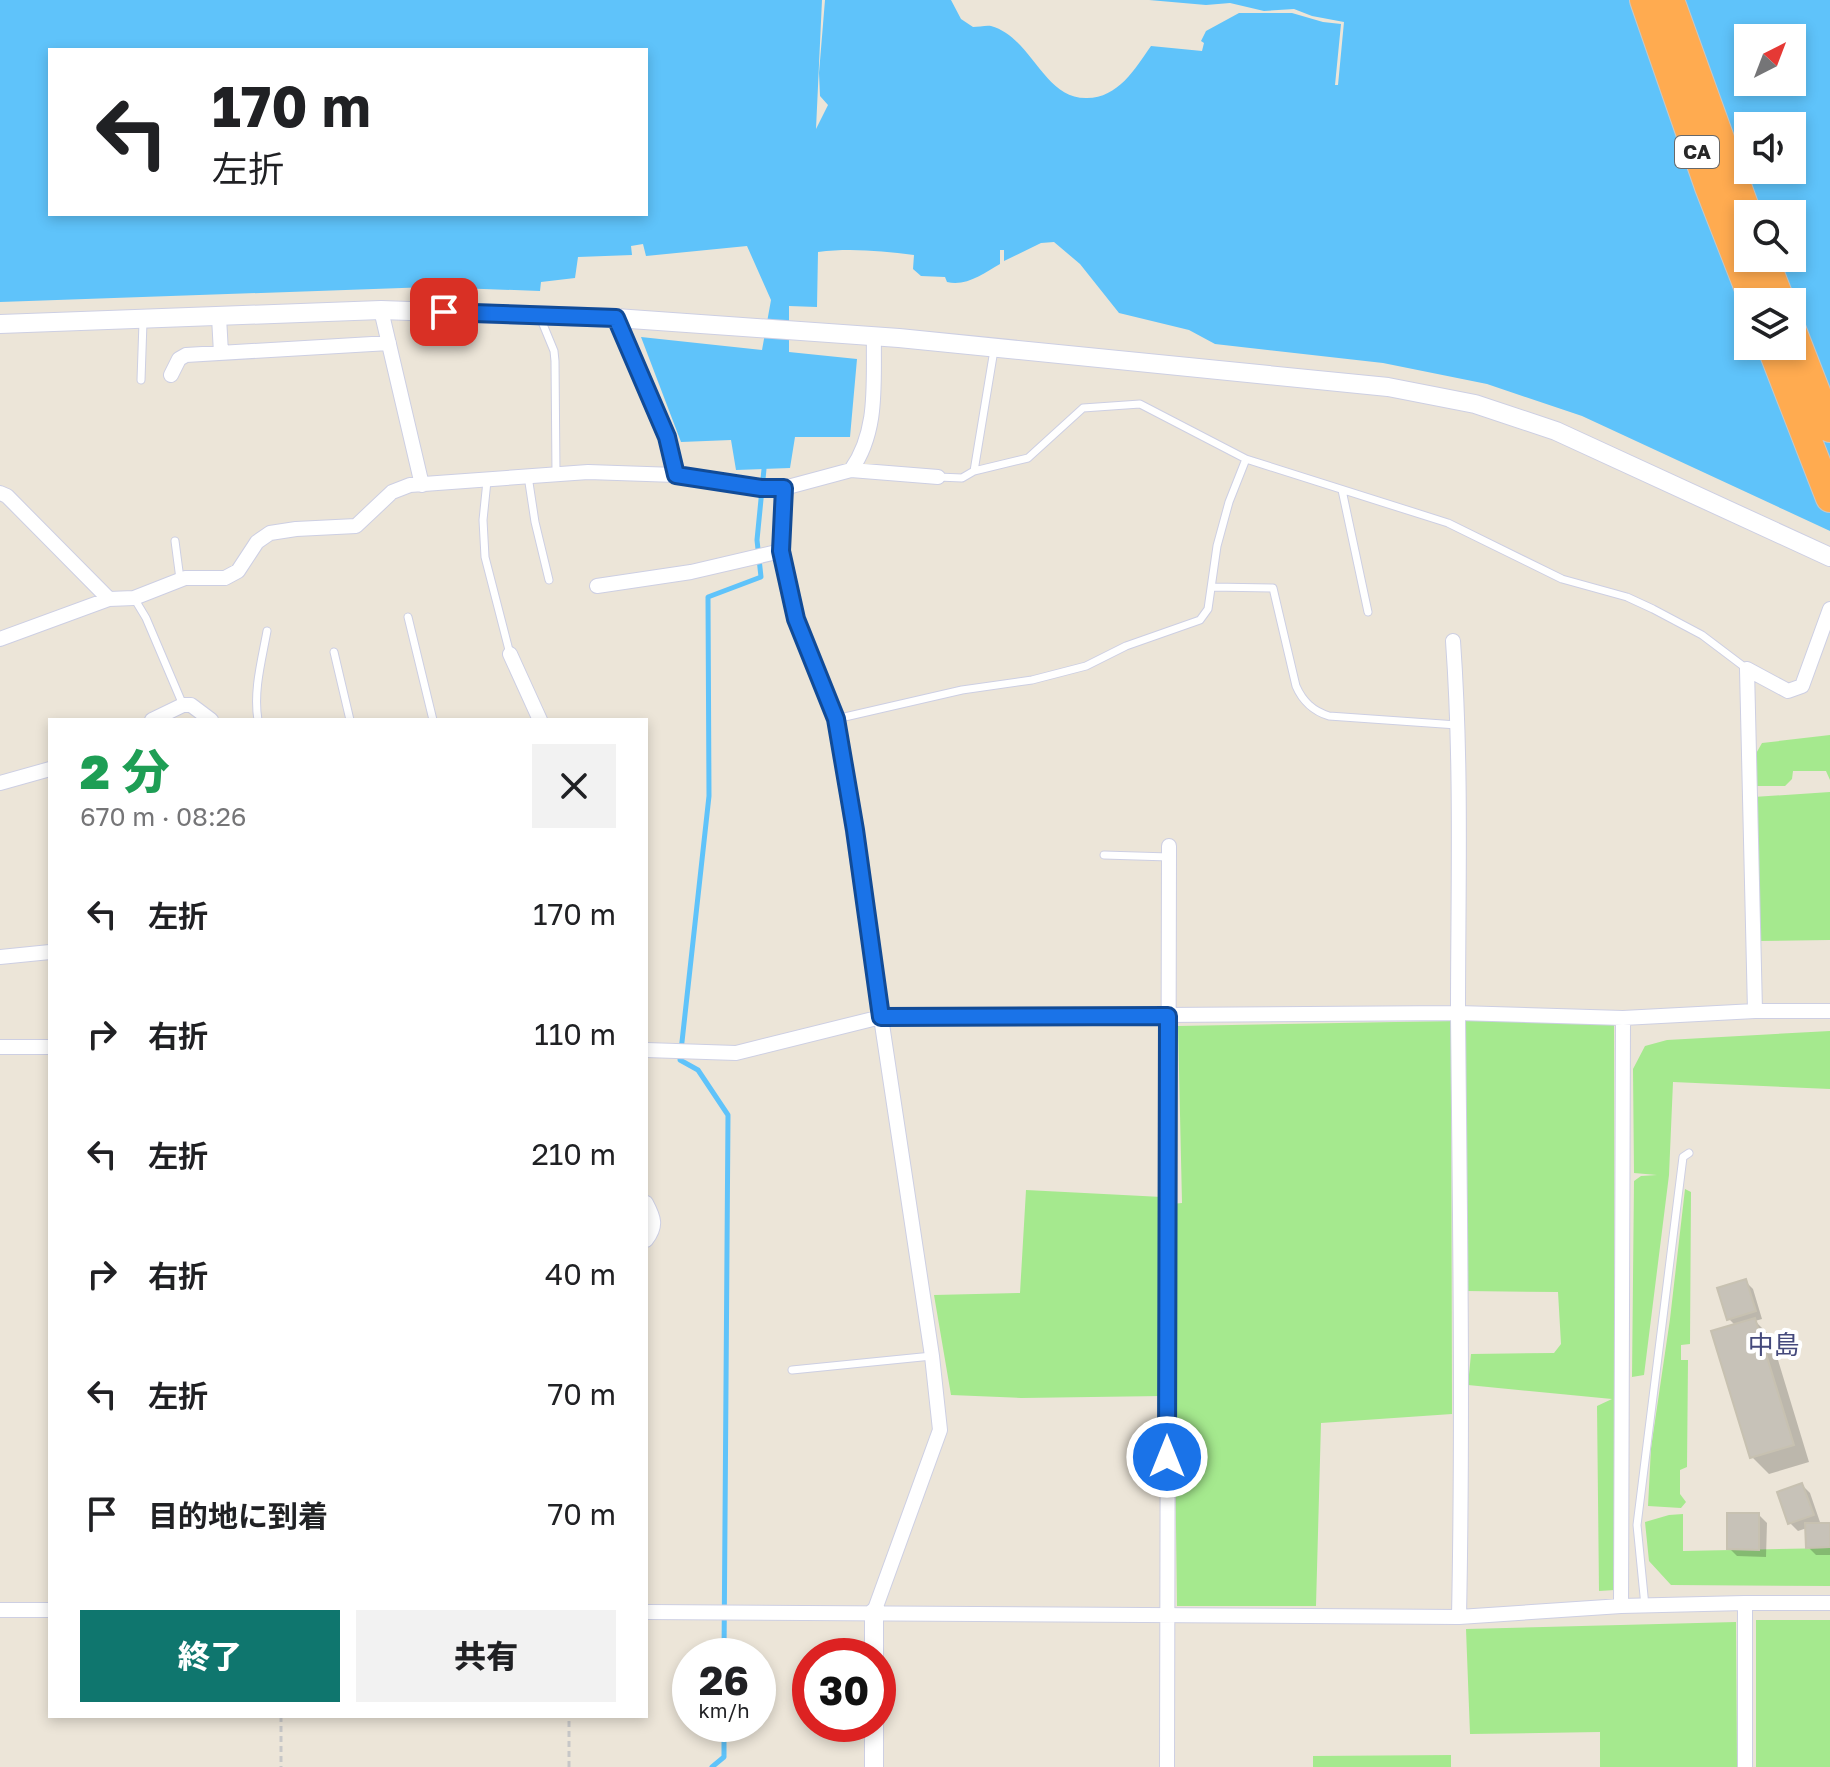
<!DOCTYPE html>
<html lang="ja">
<head>
<meta charset="utf-8">
<style>
  :root { --surface:#fff; --page:#f2f2f2; --text:#202124; --muted:#757577; --accent:#0f766e }
  body { margin:0; font-family:"Golos Text","Noto Sans JP",sans-serif; background:var(--page); color:var(--text); height:100vh; display:flex; flex-direction:column; font-size:30px; white-space:nowrap }
  * { box-sizing:border-box; margin:0 }
  p { font-size:26px; color:var(--muted) }
  .icon { flex:none; width:44px; height:44px; fill:none; stroke:currentColor; stroke-width:2; stroke-linecap:round; stroke-linejoin:round }
  .map { position:relative; flex:1; overflow:hidden }
  .details { position:absolute; left:48px; top:718px; width:600px; height:1000px; display:flex; flex-direction:column; background:var(--surface); border-radius:0px; box-shadow:0 4px 12px #0003 }
  .details>* { flex:none }
  .top-card { position:absolute; left:48px; top:48px; width:600px; height:168px; border-radius:0px; box-shadow:0 4px 12px #0003; background:#fff; color:var(--text); overflow:hidden }
  .needle { width:52px; rotate:42deg }
  .fabs { position:absolute; left:1734px; top:24px; display:grid; gap:16px }
  .fabs a { display:grid; place-items:center; width:72px; height:72px; border-radius:0px; background:var(--surface); box-shadow:0 4px 12px #0003; font-size:40px }
  .speed { position:absolute; left:672px; top:1638px; display:flex; gap:16px; font-size:40px; font-weight:700; text-align:center }
  .speed>* { display:grid; place-content:center; width:104px; height:104px; border-radius:50%; background:var(--surface); box-shadow:0 4px 12px #0003; line-height:1 }
  .speed small { font-size:20px; font-weight:400 }
  .speed .limit { border:12px solid #d22; background:#fff; color:#111 }
  .pin { position:absolute; display:grid; place-items:center; width:68px; height:68px; color:#fff; margin:-34px; border-radius:16px; box-shadow:0 4px 12px #0006 }
  .me { position:absolute; width:88px; margin:-44px; rotate:0deg; stroke-linejoin:round; filter:drop-shadow(0 0 6px #0008) }
  .turn { display:flex; align-items:center; gap:28px; height:168px; padding:0 32px; font-size:36px }
  .turn .icon { width:104px; height:104px; stroke-width:2.5 }
  .turn b { display:block; font-size:56px; line-height:68px }
  .round { display:grid; place-items:center; flex:none; width:84px; height:84px; border-radius:0px; background:var(--page) }
  .headline { display:flex; align-items:center; justify-content:space-between; height:136px; padding:0 32px }
  h1 { font-size:48px; font-weight:800; line-height:60px; color:#1e9e55 }
  .primary-button { display:flex; gap:16px; margin-top:auto; padding:16px 32px }
  .primary-button a { flex:1; height:92px; border-radius:0px; background:var(--accent); color:#fff; font-size:32px; font-weight:800; line-height:92px; text-align:center }
  .primary-button a+a { background:var(--page); color:var(--text) }
  ul { padding:0; list-style:none }
  li { display:flex; align-items:center; gap:24px; height:120px; padding:0 32px }
  li div { flex:1 }
  li b { display:block; font-size:30px }
  li em { font-style:normal }
  .map>svg:first-child { display:block }
  .green { fill:#a5e98e }
  .water { fill:#5fc3fa; fill-rule:evenodd }
  .shadow { fill:#0003 }
  .lines { fill:none; stroke-linecap:round; stroke-linejoin:round }
  .stream { stroke:#5fc3fa; stroke-width:5 }
  .building { fill:#c7c2b8; stroke:#c7c1b1; stroke-width:2 }
  .service-casing { stroke:#cdcfe3; stroke-width:9 }
  .minor-casing { stroke:#cdcfe3; stroke-width:16 }
  .tertiary-casing { stroke:#cdcfe3; stroke-width:20 }
  .motorway-casing { stroke:#c7c7c7; stroke-width:30 }
  .path { stroke:#c7c7c7; stroke-width:3; stroke-dasharray:6 4; stroke-linecap:butt }
  .service { stroke:#fff; stroke-width:7 }
  .minor { stroke:#fff; stroke-width:14 }
  .tertiary { stroke:#fff; stroke-width:18 }
  .motorway { stroke:#ffab50; stroke-width:28 }
  .route-casing { stroke:#114b97; stroke-width:20 }
  .route { stroke:#1a73e8; stroke-width:14 }
  .labels { text-anchor:middle; stroke-width:8; stroke-linejoin:round; paint-order:stroke }
  .shield { fill:#fff; stroke:#686868; stroke-width:2 }
  .shield-label { font-size:20px; font-weight:bold; fill:#282828 }
  .quarter-label { font-size:26px; fill:#44497c; stroke:#fff }
</style>
</head>
<body>
<div class="map">
<svg width="1830" height="1767" viewBox="0 0 1830 1767">
  <rect width="100%" height="100%" fill="#ece5d8"/>
  <path class="green" d="M1830 735V780L1826 771H1793L1792 779 1785 786H1754V757L1762 743Z
    M1830 792V940L1758 941 1753 797Z
    M1464 1020 1614 1023 1615 1590 1599 1591 1597 1406 1612 1399 1468 1385 1471 1354 1554 1353 1561 1344 1558 1292 1466 1291Z
    M1451 1021 1452 1414 1321 1423 1316 1606H1177L1172 1204 1182 1203 1178 1026Z
    M1830 1031V1089L1673 1082 1669 1175 1644 1375 1632 1377 1634 1181 1641 1176 1657 1175 1634 1173 1633 1069 1645 1046 1667 1040Z
    M1685 1189 1691 1192 1690 1344 1681 1345V1360H1688L1687 1467 1680 1470V1494L1686 1502 1681 1508 1648 1506 1651 1448 1670 1319Z
    M1026 1190 1162 1197V1396L1021 1398 951 1395 934 1295 1020 1293Z
    M1683 1514V1551L1830 1548V1586L1671 1585 1649 1561 1645 1522 1669 1515Z
    M1756 1620H1830V1767H1756Z
    M1736 1622 1737 1767H1600V1732L1470 1734 1466 1629Z
    M1451 1755V1767H1313V1756Z"/>
  <path class="water" d="M0 0H822L816 129 828 105 820 96 819 73 825 0H951L961 19 973 27C978 27 987 25 991 26 1033 38 1043 99 1087 98 1118 98 1135 69 1151 46L1202 51 1204 43 1201 41 1206 31 1239 13H1292L1323 22 1341 24 1335 85H1338L1344 22 1312 16 1294 9 1264 11 1230 3 1206 5 1149 0H1830V531L1582 416 1487 384 1383 363 1215 344 1189 330 1119 313 1080 264 1054 242 1041 243 1004 261V250H1000V264C984 273 966 287 947 282L945 277 921 276 913 269 914 255C881 251 851 248 818 252L817 307 789 306V352L857 359 850 437H795L790 468 736 470 731 440 681 442 641 337 762 350 771 300 747 246 646 256 643 244 631 246 632 255 578 257 575 278 541 282 540 291 430 287 0 302ZM1748 38H1792V82H1748ZM50 50H646V214H50ZM1748 126H1792V170H1748ZM1748 214H1792V258H1748ZM1748 302H1792V346H1748Z"/>
  <path class="shadow" d="M1745 1281 1753 1289 1762 1319 1755 1321 1771 1337 1809 1462 1769 1474 1752 1457 1736 1326 1729 1319Z
    M1802 1485 1810 1493 1821 1525H1830V1555H1816L1808 1547 1807 1528 1798 1531 1790 1523Z
    M1759 1515 1767 1523 1766 1557 1737 1556 1729 1548Z"/>
  <g class="lines">
    <path class="stream" d="M724 1656 728 1115 698 1070 680 1060 709 796 708 597 761 577 757 540 764 469
      M712 1767 724 1757V1724"/>
  </g>
  <path class="building" d="M1746 1279 1756 1311 1727 1320 1717 1288Z
    M1755 1318 1794 1445 1750 1458 1711 1331Z
    M1802 1483 1814 1515 1788 1524 1777 1492Z
    M1727 1513H1759V1550L1727 1549Z
    M1805 1523H1830V1547L1806 1548Z"/>
  <g class="lines">
    <defs>
      <path id="service" d="M540 317 554 351 555 361 556 473
        M141 380 143 322
        M974 471 994 350
        M528 476 535 522 549 580
        M938 477 962 478 974 471 1028 458 1083 408 1140 404 1246 459 1448 523 1562 579 1627 597 1653 609 1702 635 1747 669
        M487 481 483 520 485 557 510 654
        M1342 490 1368 612
        M175 541 180 579
        M1212 587 1273 588 1296 686C1303 702 1313 711 1329 716L1457 725
        M134 598 146 618 183 705
        M408 617 433 720
        M334 652 350 720
        M836 719 962 690 1032 680 1086 666 1126 646 1200 620 1208 609 1217 546 1229 502 1246 459
        M258 720C253 691 262 659 267 631
        M1104 855 1169 857
        M792 1370 932 1356
        M1645 1606 1637 1525 1683 1157 1689 1153"/>
      <path id="minor" d="M381 310 422 485
        M219 317 221 353
        M616 318 667 437 676 475
        M171 375 179 359 186 355 389 343
        M851 470C879 431 873 382 874 336
        M784 488 781 551 796 619 836 719 932 1356 940 1430 874 1612
        M0 493 7 496 109 599
        M597 586 691 572 781 551
        M0 639 109 599 134 598 185 578H225L238 571 257 542 270 533 296 529 356 526 392 492 410 485 588 472 676 475 761 488H784L851 470 938 477
        M1453 641C1462 766 1458 891 1458 1016 1460 1217 1463 1417 1459 1617
        M510 654 540 720
        M1747 669 1755 1011
        M1747 669 1788 691 1802 686 1830 609
        M152 720 183 705H191L211 720
        M0 783 50 769
        M0 957 50 952
        M0 1047H50
        M646 1050 736 1053 881 1017 1458 1013 1623 1018 1755 1011H1830
        M646 1203C654 1218 657 1226 646 1240
        M1745 1603V1767
        M1621 1606 1623 1018
        M0 1610H50
        M646 1612 1459 1617 1621 1606 1745 1603H1830
        M1167 1767 1169 846"/>
      <path id="tertiary" d="M0 324 381 310 616 318 899 338 1388 387 1475 404 1556 431 1830 557
        M874 1612V1656
        M874 1724V1767"/>
      <path id="motorway" d="M1644 0 1709 187 1754 302
        M1670 0 1748 216
        M1764 258 1781 302
        M1792 330 1830 428
        M1771 346 1830 498"/>
    </defs>
    <use href="#service" class="service-casing"/>
    <use href="#minor" class="minor-casing"/>
    <use href="#tertiary" class="tertiary-casing"/>
    <use href="#motorway" class="motorway-casing"/>
    <path class="path" d="M281 1716V1767
      M569 1767V1716"/>
    <use href="#service" class="service"/>
    <use href="#minor" class="minor"/>
    <use href="#tertiary" class="tertiary"/>
    <use href="#motorway" class="motorway"/>
  </g>
  <g class="lines">
    <defs>
      <path id="route" d="M444 312 616 318 667 437 676 475 761 488H784L781 551 796 619 836 719 855 830 881 1017 1168 1016 1167 1457"/>
    </defs>
    <use href="#route" class="route-casing"/>
    <use href="#route" class="route"/>
  </g>
  <g class="labels">
    <rect class="shield" x="1675" y="136" width="44" height="32" rx="6"/>
    <g class="shield-label">
      <text x="1697" y="159">CA</text>
    </g>
    <g class="quarter-label">
      <text x="1774" y="1354">中島</text>
    </g>
  </g>
</svg>
<div class="fabs">
<a><svg class="needle" viewBox="-14 -14 28 28"><path d="M0-13l5 13h-10z" fill="#e53935"/><path d="M0 13l5-13h-10z" fill="#757577"/></svg></a>
<a><svg class="icon" aria-label="sound" viewBox="0 0 24 24"><path d="M4 9h4l5-4v14l-5-4H4zM17 9q2 3 0 6"/></svg></a>
<a><svg class="icon" aria-label="search" viewBox="0 0 24 24"><circle cx="10" cy="10" r="6"/><path d="M15 15l6 6"/></svg></a>
<a><svg class="icon" aria-label="layers" viewBox="0 0 24 24"><path d="M12 4l9 5-9 5-9-5zM3 14l9 5 9-5"/></svg></a>
</div>
<div class="speed"><div>26<small>km/h</small></div><div class="limit">30</div></div>
<div class="pin" style="left:444px;top:312px;background:#d93025"><svg class="icon" aria-label="arrive" viewBox="0 0 24 24"><path d="M6 21V4h12l-3 4 3 4H6"/></svg></div>
<svg class="me" style="left:1167px;top:1457px" viewBox="-20 -20 40 40"><circle r="17" fill="#1a73e8" stroke="#fff" stroke-width="3"/><path d="M0-11L8 9 0 5-8 9z" fill="#fff"/></svg>
<div class="top-card">
<div class="turn"><svg class="icon" aria-label="left" viewBox="0 0 24 24"><path d="M17 20v-9H6M10 6l-5 5 5 5"/></svg><div><b>170 m</b>左折</div></div>
</div>
<section class="details">
<div class="headline"><div><h1>2 分</h1><p>670 m · 08:26</p></div><a class="round"><svg class="icon" aria-label="close" viewBox="0 0 24 24"><path d="M6 6l12 12M18 6L6 18"/></svg></a></div>
<ul>
<li><svg class="icon" aria-label="left" viewBox="0 0 24 24"><path d="M17 20v-9H6M10 6l-5 5 5 5"/></svg><div><b>左折</b></div><em>170 m</em></li>
<li><svg class="icon" aria-label="right" viewBox="0 0 24 24"><path d="M7 20v-9h11M14 6l5 5-5 5"/></svg><div><b>右折</b></div><em>110 m</em></li>
<li><svg class="icon" aria-label="left" viewBox="0 0 24 24"><path d="M17 20v-9H6M10 6l-5 5 5 5"/></svg><div><b>左折</b></div><em>210 m</em></li>
<li><svg class="icon" aria-label="right" viewBox="0 0 24 24"><path d="M7 20v-9h11M14 6l5 5-5 5"/></svg><div><b>右折</b></div><em>40 m</em></li>
<li><svg class="icon" aria-label="left" viewBox="0 0 24 24"><path d="M17 20v-9H6M10 6l-5 5 5 5"/></svg><div><b>左折</b></div><em>70 m</em></li>
<li><svg class="icon" aria-label="arrive" viewBox="0 0 24 24"><path d="M6 21V4h12l-3 4 3 4H6"/></svg><div><b>目的地に到着</b></div><em>70 m</em></li>
</ul>
<div class="primary-button"><a>終了</a><a>共有</a></div>
</section>
</div>
</body>
</html>
